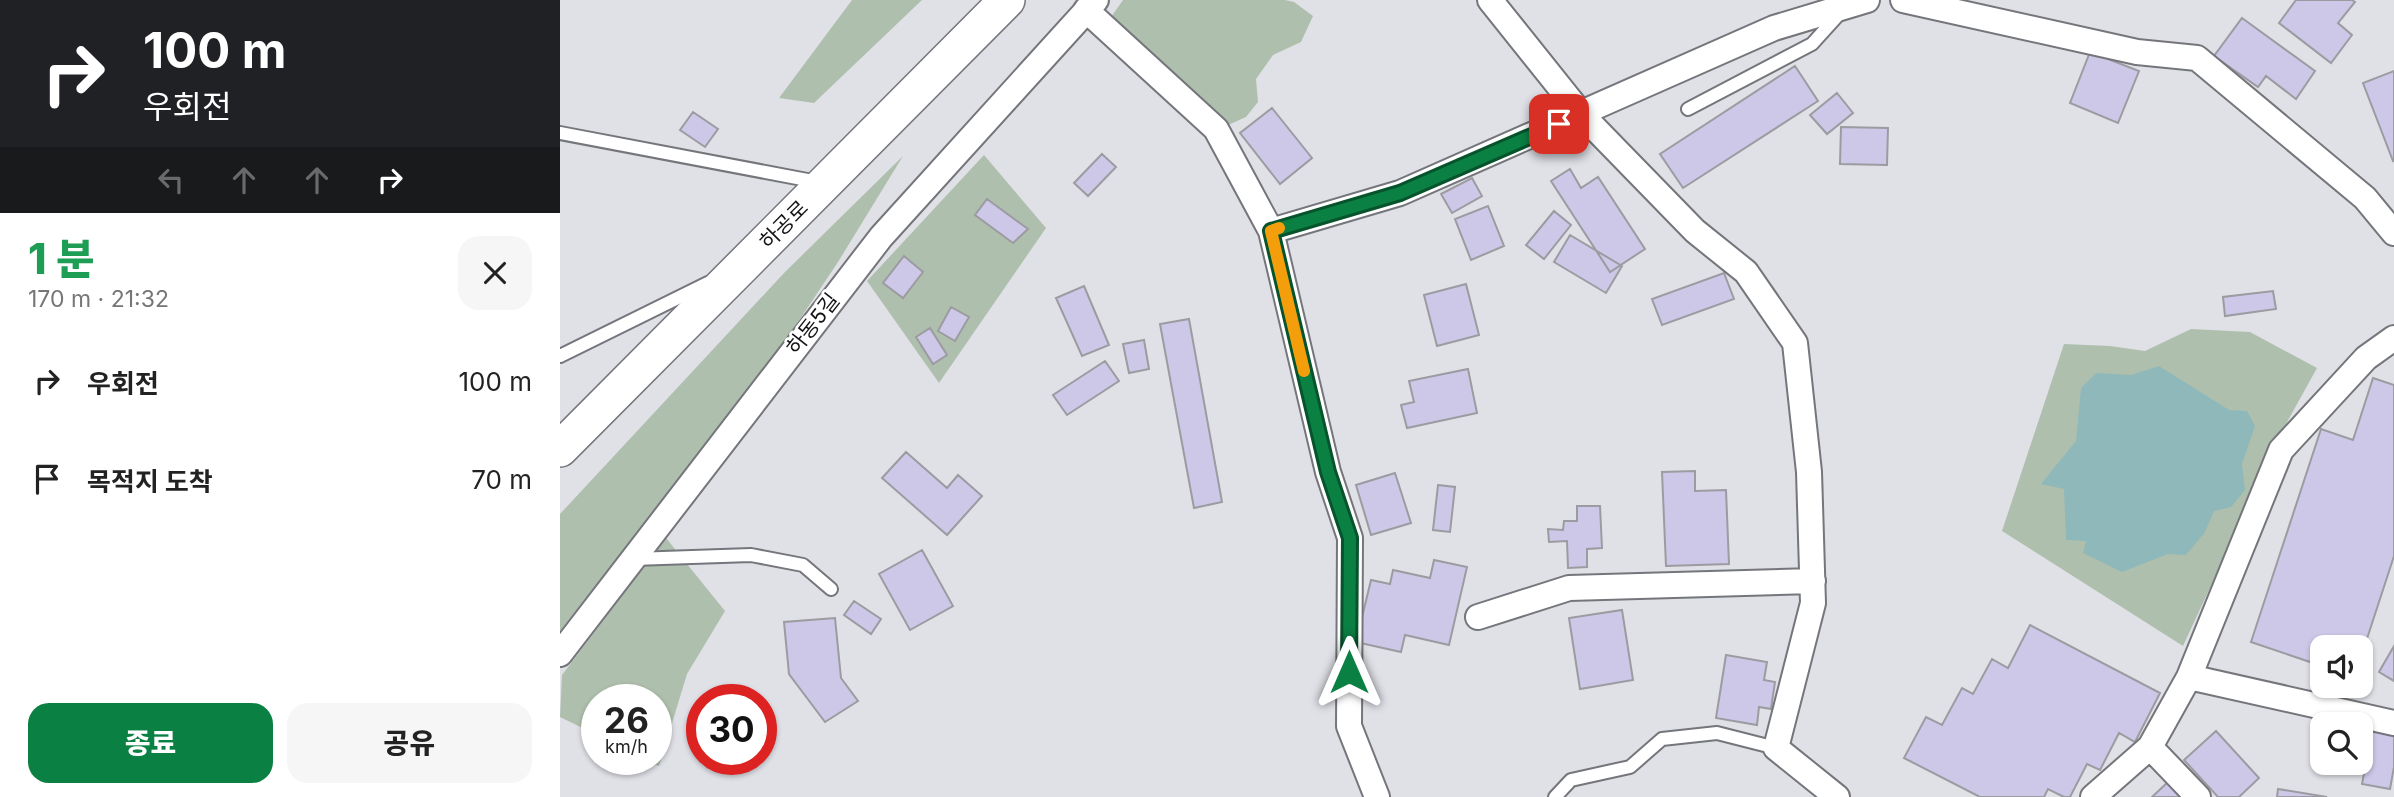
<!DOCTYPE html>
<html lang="ko">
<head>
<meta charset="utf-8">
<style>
  :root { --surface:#fff; --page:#f6f6f6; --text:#222; --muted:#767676; --accent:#0b8043 }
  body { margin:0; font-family:Inter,"Noto Sans KR",sans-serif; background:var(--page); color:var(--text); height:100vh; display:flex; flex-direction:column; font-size:26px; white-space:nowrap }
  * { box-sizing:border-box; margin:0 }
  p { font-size:23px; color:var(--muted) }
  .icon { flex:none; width:38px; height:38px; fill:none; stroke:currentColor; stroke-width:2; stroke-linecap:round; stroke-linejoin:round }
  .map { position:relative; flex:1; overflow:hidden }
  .drawer { display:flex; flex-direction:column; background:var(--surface); width:560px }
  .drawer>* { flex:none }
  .top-card { background:#202124; color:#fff; overflow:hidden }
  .buttons { position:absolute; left:1750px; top:635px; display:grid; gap:14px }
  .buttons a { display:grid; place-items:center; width:63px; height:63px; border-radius:14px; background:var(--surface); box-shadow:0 2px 5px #0004; font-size:35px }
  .speed { position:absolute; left:21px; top:684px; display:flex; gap:14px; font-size:35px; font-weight:700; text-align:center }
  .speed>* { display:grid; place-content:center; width:91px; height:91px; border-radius:50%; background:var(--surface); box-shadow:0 2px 5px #0004; line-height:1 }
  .speed small { font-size:18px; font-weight:400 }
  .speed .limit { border:10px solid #d22; background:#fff; color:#111 }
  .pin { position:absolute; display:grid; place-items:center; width:60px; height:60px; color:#fff; margin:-30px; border-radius:14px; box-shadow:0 4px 10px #0006 }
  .me { position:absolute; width:77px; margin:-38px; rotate:0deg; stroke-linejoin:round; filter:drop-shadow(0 0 5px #0008) }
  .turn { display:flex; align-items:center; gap:24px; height:147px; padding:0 28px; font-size:32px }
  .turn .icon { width:91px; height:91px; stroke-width:2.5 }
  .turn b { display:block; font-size:49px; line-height:60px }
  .lanes { display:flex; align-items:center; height:66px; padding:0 28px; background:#0003; justify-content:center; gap:35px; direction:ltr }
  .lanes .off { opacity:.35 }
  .round { display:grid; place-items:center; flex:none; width:74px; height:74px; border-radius:21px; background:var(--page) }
  .head { display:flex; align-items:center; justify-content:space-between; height:119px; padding:0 28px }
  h1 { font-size:42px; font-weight:800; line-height:52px; color:#1e9e55 }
  .primary-button { display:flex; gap:14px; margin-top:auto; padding:14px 28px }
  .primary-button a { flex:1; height:80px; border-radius:21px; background:var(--accent); color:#fff; font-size:28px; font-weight:800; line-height:80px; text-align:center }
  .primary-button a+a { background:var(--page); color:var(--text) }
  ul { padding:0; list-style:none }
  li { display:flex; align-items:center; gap:21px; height:98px; padding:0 28px }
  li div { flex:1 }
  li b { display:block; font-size:26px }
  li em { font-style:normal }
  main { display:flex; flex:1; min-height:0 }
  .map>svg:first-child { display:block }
  .green { fill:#afbfad }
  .water { fill:#8fb8ba }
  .building { fill:#cdc8e8; stroke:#9b9ba1; stroke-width:2 }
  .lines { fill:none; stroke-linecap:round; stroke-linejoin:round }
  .service-casing { stroke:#74767b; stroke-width:16 }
  .minor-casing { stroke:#74767b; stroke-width:28 }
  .secondary-casing { stroke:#74767b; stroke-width:38 }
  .service { stroke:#fff; stroke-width:12 }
  .minor { stroke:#fff; stroke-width:24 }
  .secondary { stroke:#fff; stroke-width:35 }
  .route-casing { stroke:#07532c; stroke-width:18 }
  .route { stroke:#0b8043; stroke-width:12 }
  .slow { stroke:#f59e0b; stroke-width:12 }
  .labels { text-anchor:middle; stroke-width:5; stroke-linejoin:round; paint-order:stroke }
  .street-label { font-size:21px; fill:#141416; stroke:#fff }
</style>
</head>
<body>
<main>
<section class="drawer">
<div class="top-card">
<div class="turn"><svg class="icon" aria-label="right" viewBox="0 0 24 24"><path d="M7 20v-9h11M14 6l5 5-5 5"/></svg><div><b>100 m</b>우회전</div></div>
<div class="lanes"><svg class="icon off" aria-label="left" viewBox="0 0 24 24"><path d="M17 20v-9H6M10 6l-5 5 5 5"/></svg><svg class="icon off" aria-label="ahead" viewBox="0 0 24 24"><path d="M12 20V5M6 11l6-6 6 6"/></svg><svg class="icon off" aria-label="ahead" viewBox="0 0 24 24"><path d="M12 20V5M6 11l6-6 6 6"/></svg><svg class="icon" aria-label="right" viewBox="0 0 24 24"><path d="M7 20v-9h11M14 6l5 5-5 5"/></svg></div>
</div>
<div class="head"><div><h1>1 분</h1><p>170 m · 21:32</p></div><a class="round"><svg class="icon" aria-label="close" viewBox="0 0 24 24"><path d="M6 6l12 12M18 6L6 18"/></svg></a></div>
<ul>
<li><svg class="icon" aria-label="right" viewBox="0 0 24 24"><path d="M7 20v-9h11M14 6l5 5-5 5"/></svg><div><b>우회전</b></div><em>100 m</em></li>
<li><svg class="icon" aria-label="arrive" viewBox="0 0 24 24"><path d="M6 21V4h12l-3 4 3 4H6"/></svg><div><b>목적지 도착</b></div><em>70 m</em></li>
</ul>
<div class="primary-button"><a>종료</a><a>공유</a></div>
</section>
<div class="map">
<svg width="1834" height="797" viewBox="0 0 1834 797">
  <rect width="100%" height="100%" fill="#e0e1e7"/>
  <path class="green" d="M292 0H362L254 103 219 98Z
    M563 0H725L734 2 753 16 741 42 713 55 696 79 698 102 686 117 666 126 551 17Z
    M424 155 486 228 379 383 307 281Z
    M343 156 278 262 220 349 0 631V514L225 272Z
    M1631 329 1690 332 1757 368 1726 424 1623 646 1442 531 1504 344 1550 346 1585 351Z
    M106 538 165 611 127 674 99 766 86 760H96V700H37V735L0 717 2 675Z"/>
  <path class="water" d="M1599 366 1669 410 1687 411 1695 426 1682 464 1685 490 1671 507 1654 511 1645 532 1626 555 1608 554 1562 572 1523 553 1526 541 1506 540 1504 489 1481 484 1516 441 1521 388 1536 373 1571 375Z"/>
  <path class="building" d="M1736 0H1792L1795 2 1778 23 1792 35 1771 63 1719 23Z
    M1682 18 1755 71 1736 99 1706 76 1698 87 1654 56Z
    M1530 52 1579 71 1558 123 1510 103Z
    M1235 66 1258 101 1123 188 1100 154Z
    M1834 71V160L1833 161 1803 83Z
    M1277 93 1293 113 1267 134 1250 115Z
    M712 108 752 158 720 184 680 133Z
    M133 112 158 129 145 147 120 130Z
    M1281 127 1328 128 1327 165 1280 164Z
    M542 154 556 167 528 196 514 183Z
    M1010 169 1021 188 1038 177 1085 249 1050 272 991 181Z
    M912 178 922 196 892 213 881 194Z
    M427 199 468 229 453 243 415 215Z
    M928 206 944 246 911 260 895 219Z
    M994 211 1011 225 984 259 966 245Z
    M1010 235 1062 266 1046 293 994 262Z
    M344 256 363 272 343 298 323 283Z
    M1164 273 1174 299 1102 325 1092 299Z
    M906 284 919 335 877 346 864 295Z
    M524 286 549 345 522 356 496 298Z
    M1713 291 1716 309 1665 316 1663 297Z
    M391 307 409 317 395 341 378 331Z
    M629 319 662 502 634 508 600 324Z
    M370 328 387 355 373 364 356 337Z
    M584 340 589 369 569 373 563 344Z
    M545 361 559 381 507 415 493 395Z
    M908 369 917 413 847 428 841 405 854 402 849 381Z
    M1813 378 1834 385V556L1801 657V648H1762V666L1691 642 1761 429 1793 440Z
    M346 452 387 488 398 475 422 496 387 535 322 478Z
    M1135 471V491L1166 490 1169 564 1106 566 1102 472Z
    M835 473 851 523 811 535 796 485Z
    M878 485 895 487 890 532 873 530Z
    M1017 506H1040L1042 548 1027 549V567L1008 568 1007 541 989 542 988 529 1003 530 1004 521H1017Z
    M362 550 393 606 350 630 319 574Z
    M874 560 907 567 889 645 845 635 841 652 796 642 811 580 830 584 833 570 870 578Z
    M294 601 321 619 311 634 284 615Z
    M1062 610 1073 680 1020 689 1009 618Z
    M275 618 281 678 298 701 265 722 229 674 224 622Z
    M1470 625 1600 693 1575 742 1559 733 1540 770 1527 764 1510 797H1504L1488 789 1484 797H1420L1344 758 1366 717 1382 725 1402 688 1413 694 1432 659 1448 668Z
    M1834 646V681L1819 672Z
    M1166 655 1207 662 1204 680 1215 682 1211 709 1199 707 1197 725 1156 718Z
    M1801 726 1834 732V767L1830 789 1802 784 1809 747 1801 745Z
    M1656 731 1699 778 1679 797H1658L1624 760Z
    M1608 782 1623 797H1592Z
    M1718 789 1767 797H1717Z"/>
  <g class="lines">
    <defs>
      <path id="service" d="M1128 109 1252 44 1281 12
        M0 133 258 182
        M0 356 148 283
        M73 559 191 555 243 565 271 589
        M995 797 1011 780 1070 767 1102 739 1157 733 1216 748"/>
      <path id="minor" d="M930 0 1022 115 1135 231 1186 272 1235 343 1249 472 1253 603 1216 748 1277 797
        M1343 0 1577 52 1637 58 1805 198 1834 233
        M526 10 656 129 711 231 768 472 790 538 789 726 817 797
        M711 231 840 193 1214 28 1307 0
        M918 617 1009 588 1253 581
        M0 654 321 237 536 0
        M1629 677 1834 723
        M1590 747 1638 797
        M1533 797 1590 747 1629 677 1721 450 1806 358 1834 338"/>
      <path id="secondary" d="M0 449 447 0"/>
    </defs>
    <use href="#service" class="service-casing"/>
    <use href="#minor" class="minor-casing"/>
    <use href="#secondary" class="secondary-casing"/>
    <use href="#service" class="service"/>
    <use href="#minor" class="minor"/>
    <use href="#secondary" class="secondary"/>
  </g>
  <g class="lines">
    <defs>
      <path id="route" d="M789 672 790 538 768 472 711 231 840 193 999 124"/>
    </defs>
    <use href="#route" class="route-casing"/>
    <use href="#route" class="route"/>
    <path class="slow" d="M719 228 711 231 744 371"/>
  </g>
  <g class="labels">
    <g class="street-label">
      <text transform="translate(224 225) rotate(-45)" y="7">하공로</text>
      <text transform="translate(253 324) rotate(-52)" y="7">하동5길</text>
    </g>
  </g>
</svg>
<div class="buttons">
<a><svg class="icon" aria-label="sound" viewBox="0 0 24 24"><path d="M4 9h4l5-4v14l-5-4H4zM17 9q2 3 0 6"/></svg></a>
<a><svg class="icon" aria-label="search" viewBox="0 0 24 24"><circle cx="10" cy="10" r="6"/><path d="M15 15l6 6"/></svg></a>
</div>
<div class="speed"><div>26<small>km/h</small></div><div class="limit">30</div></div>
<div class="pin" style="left:999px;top:124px;background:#d93025"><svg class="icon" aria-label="arrive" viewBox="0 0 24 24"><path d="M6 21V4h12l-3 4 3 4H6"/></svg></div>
<svg class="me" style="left:789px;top:672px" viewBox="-20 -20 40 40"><path d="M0-17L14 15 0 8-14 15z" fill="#0b8043" stroke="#fff" stroke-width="4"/></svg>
</div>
</main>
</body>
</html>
